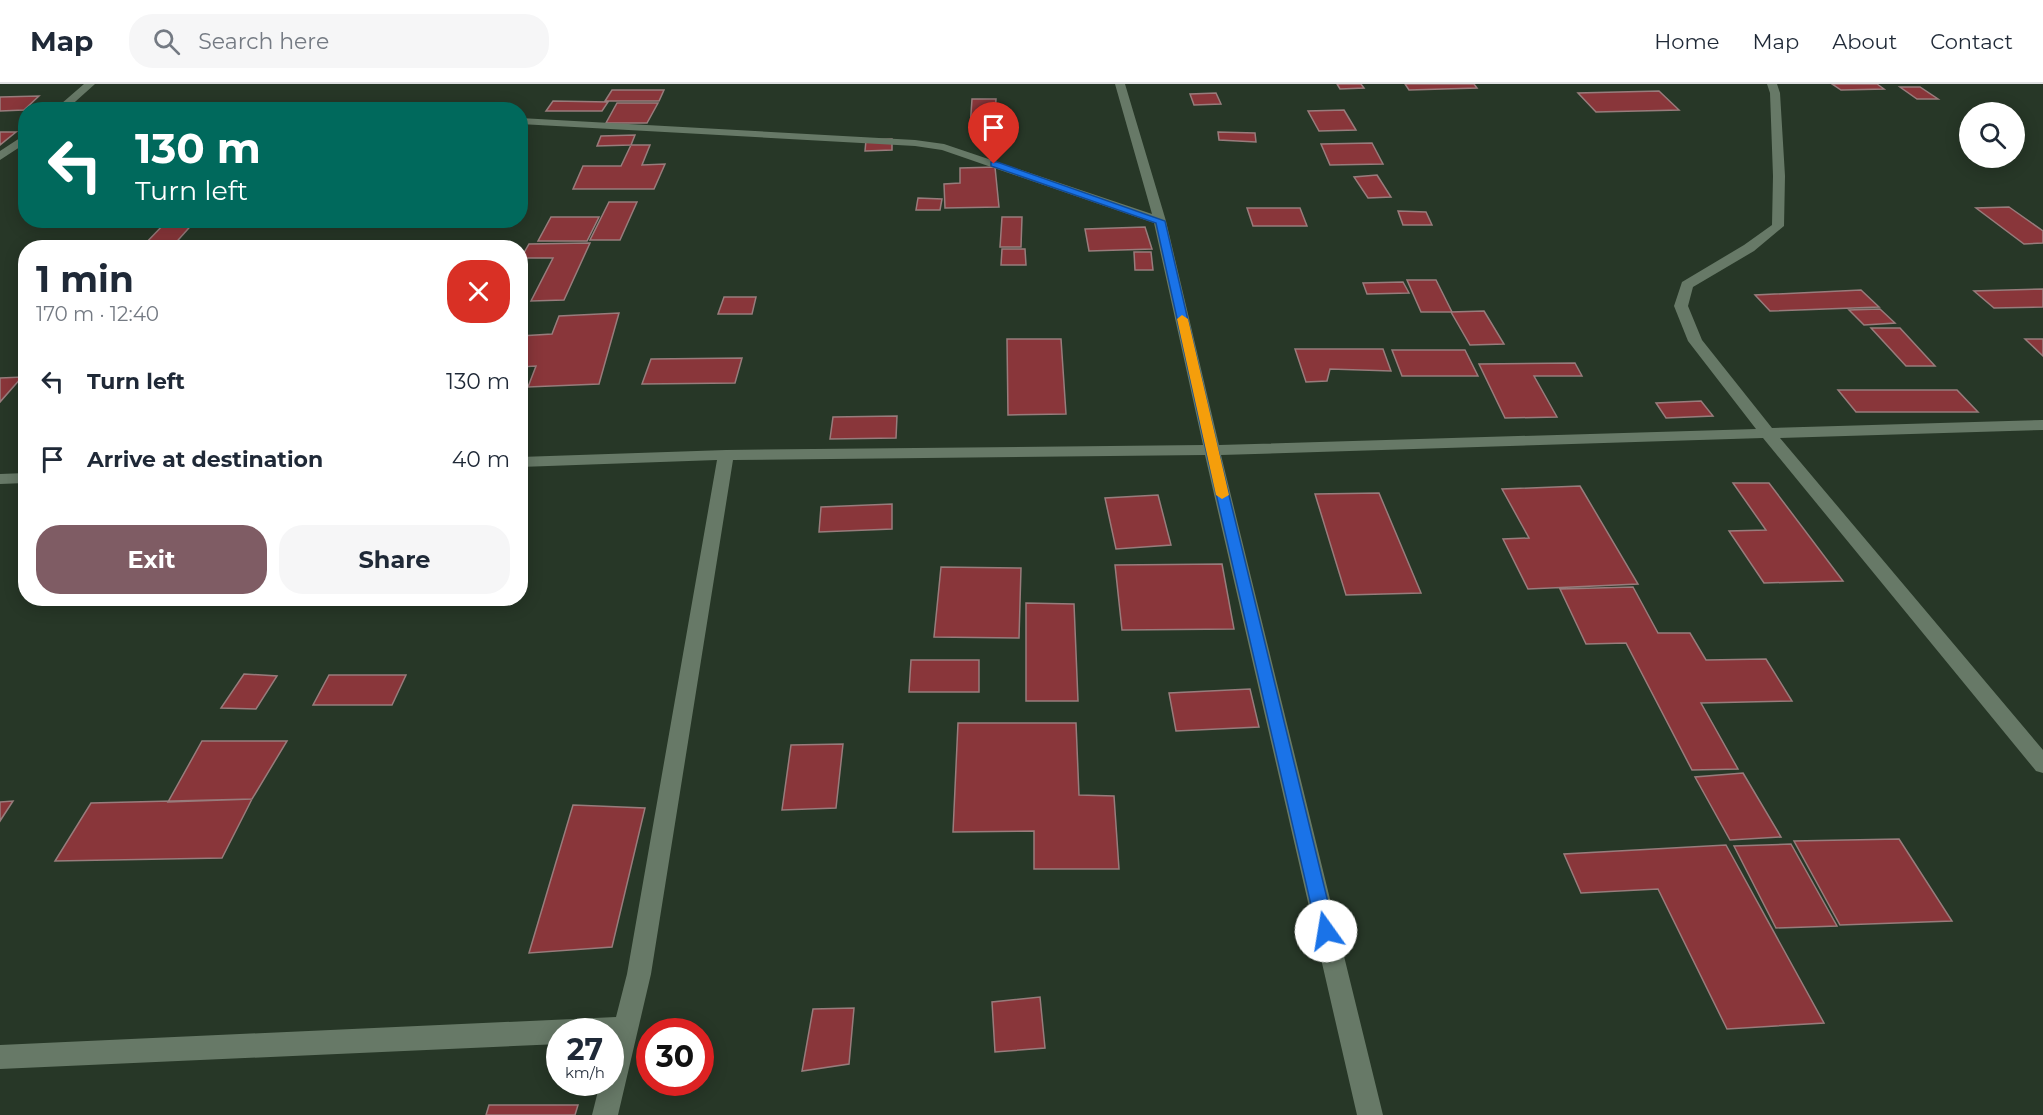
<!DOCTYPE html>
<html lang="en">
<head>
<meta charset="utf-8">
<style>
  :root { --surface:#fff; --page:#f6f6f7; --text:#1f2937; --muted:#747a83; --line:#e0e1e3; --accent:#7f5c64 }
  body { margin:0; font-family:Montserrat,sans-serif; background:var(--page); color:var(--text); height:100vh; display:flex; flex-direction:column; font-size:22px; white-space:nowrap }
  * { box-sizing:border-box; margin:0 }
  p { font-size:20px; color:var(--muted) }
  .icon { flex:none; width:33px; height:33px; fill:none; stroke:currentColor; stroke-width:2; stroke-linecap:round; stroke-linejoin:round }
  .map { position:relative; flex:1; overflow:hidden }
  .side { position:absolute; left:18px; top:156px; width:510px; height:366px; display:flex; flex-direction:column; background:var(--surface); border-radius:24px; box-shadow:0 3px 15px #0003 }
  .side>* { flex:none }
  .guide { position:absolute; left:18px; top:18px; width:510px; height:126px; border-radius:24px; box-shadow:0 3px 15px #0003; background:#00695c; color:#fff; overflow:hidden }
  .tools { position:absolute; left:1959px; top:18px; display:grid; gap:12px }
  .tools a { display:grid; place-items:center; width:66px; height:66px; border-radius:50%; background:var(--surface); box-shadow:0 3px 15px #0003; font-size:30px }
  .speed { position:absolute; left:546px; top:934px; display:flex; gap:12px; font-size:30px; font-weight:700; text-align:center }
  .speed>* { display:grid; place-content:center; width:78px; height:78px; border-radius:50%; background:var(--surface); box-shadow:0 3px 15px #0003; line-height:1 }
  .speed small { font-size:15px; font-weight:400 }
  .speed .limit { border:9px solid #d22; background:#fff; color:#111 }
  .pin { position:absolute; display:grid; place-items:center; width:51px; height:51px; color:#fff; margin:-62px -26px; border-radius:50% 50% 50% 0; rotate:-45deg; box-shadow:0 0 6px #0007 }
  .pin .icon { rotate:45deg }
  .me { position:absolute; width:66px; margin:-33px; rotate:347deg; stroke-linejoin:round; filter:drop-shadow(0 0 4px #0008) }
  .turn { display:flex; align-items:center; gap:21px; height:126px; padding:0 18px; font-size:27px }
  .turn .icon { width:78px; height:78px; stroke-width:2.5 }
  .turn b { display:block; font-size:42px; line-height:51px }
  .round { display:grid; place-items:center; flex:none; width:63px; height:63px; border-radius:24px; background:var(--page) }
  .head { display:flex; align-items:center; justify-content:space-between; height:102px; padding:0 18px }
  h1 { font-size:36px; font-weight:700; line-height:45px }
  .button { display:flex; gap:12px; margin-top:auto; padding:12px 18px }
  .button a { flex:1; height:69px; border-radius:24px; background:var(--accent); color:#fff; font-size:24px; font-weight:700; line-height:69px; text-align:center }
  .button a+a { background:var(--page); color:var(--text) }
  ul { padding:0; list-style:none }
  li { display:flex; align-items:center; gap:18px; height:78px; padding:0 18px }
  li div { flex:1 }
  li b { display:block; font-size:22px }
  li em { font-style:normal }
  header { display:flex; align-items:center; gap:36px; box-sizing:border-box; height:84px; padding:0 30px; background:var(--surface); border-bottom:2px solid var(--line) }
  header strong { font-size:28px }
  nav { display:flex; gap:33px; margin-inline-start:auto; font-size:21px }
  .search { width:420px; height:54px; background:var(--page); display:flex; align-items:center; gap:15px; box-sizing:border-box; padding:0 21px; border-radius:24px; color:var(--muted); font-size:22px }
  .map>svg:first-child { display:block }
  .building { fill:#89363a; stroke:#987c7c; stroke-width:1.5 }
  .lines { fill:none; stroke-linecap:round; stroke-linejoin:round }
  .minor { fill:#677967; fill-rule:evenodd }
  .route { fill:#1a73e8; stroke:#114b97; stroke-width:1.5 }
  .slow { fill:#f59e0b }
</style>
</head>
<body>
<header>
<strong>Map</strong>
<div class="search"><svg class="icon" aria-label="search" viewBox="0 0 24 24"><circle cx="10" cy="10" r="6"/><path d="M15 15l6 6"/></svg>Search here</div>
<nav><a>Home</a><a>Map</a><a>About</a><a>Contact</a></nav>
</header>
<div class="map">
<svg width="2043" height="1031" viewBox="0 0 2043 1031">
  <rect width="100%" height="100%" fill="#273727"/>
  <path class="building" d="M1337 0H1361L1364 4 1340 5Z
    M1405 0H1474L1477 4 1409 6Z
    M1832 0H1877L1884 5 1841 6Z
    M1900 3H1920L1938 15H1917Z
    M612 6H664L659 17H605Z
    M1659 7 1679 26 1596 28 1578 9Z
    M1216 9 1221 20 1194 21 1190 10Z
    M39 12 24 26 0 27V13Z
    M972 15H996L994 45H970Z
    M553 17 608 18 602 27H546Z
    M617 19H658L647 39H606Z
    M1344 26 1356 46 1319 47 1308 27Z
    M0 48H16L0 61Z
    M1218 48 1255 49 1256 58 1219 56Z
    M635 51 631 61 597 62 601 52Z
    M892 55V66L865 67 866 56Z
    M1372 59 1383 80 1330 81 1321 60Z
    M631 61H650L642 81 665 80 654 105H573L583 82H621Z
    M995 83 999 123 945 124 944 100 960 99V84Z
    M1377 91 1391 113 1368 114 1354 93Z
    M918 114 942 115 940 126H916Z
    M609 118H637L620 156H590Z
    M2009 123 2043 147V159L2024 160 1976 124Z
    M1247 124H1300L1307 142H1253Z
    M1398 127 1426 128 1432 141H1403Z
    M551 133H599L587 157H538Z
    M1002 133H1022L1021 163H1000Z
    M168 136H196L171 164H141Z
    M1145 143 1152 165 1089 167 1085 145Z
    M590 159 564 216 531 217 553 174H521L529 160Z
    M1002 165H1025L1026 181H1001Z
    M1134 168H1151L1153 186H1135Z
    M1407 196H1436L1452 228H1421Z
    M1403 198 1409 209 1367 210 1363 199Z
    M2043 205V223L1994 224 1974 207Z
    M1861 206 1879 223 1770 227 1755 211Z
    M724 213H756L752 230H718Z
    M1880 225 1895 239 1864 241 1849 226Z
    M1484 227 1504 260 1470 261 1451 228Z
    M619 229 599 300 528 303 536 282 520 283V252L552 250 559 232Z
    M1871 244H1900L1935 282H1906Z
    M1007 255H1061L1066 330 1008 331Z
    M2025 255H2043V272Z
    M1295 265H1383L1391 287 1330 285 1327 297 1306 298Z
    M1392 266H1465L1478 292H1402Z
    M742 274 735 299 642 300 651 275Z
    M1575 279 1582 292H1534L1557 333 1505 334 1479 280Z
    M22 293 0 318V294Z
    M1838 306H1957L1978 328H1856Z
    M1701 317 1713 332 1666 334 1656 319Z
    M897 332 896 354 830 355 833 333Z
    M1733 399H1769L1843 497 1764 499 1729 447 1766 446Z
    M1580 402 1638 500 1528 505 1503 455 1529 454 1502 405Z
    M1379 409 1421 509 1346 511 1315 410Z
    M1158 411 1171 461 1116 465 1105 414Z
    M892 420V445L819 448 821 423Z
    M1222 480 1234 545 1122 546 1115 481Z
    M941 483 1021 484 1019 554 934 553Z
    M1633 503 1658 549H1690L1706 576 1766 575 1792 617 1701 619 1738 685 1692 686 1626 559 1586 560 1560 505Z
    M1026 519 1074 520 1078 617H1026Z
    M911 576H979V608H909Z
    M244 590 277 592 256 625 221 624Z
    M329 591H406L392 621H313Z
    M1250 605 1259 643 1176 647 1169 609Z
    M958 639H1076L1079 711 1114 712 1119 785H1034V747L953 748Z
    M202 657H287L252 715 168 718Z
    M843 660 836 724 782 726 791 661Z
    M1743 689 1781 753 1730 756 1695 693Z
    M252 715 222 774 55 777 91 719Z
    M13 717 0 737V718Z
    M573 721 645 724 612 863 529 869Z
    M1899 755 1952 837 1840 841 1794 757Z
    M1791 760 1837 842 1776 844 1734 762Z
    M1726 761 1824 939 1727 945 1658 805 1581 809 1564 770Z
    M1040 913 1045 964 995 968 992 918Z
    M854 924 849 980 802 987 813 925Z
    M489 1021H578L575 1031H486Z"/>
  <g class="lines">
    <path class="minor" d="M84 0H95L66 26H54Z
      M1115 0H1125L1166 137 1219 361 1756 345 1688 257 1674 222 1682 198 1744 161 1772 141 1773 92 1770 9 1767 0H1777L1780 9 1785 92 1784 142 1754 167 1693 203 1688 222 1702 256 1772 344 2043 336V346L1780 354 2043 666V689L2036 687 1763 354 1221 371 1383 1031H1357L1205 371 733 376 651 890 618 1031H592L600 999H610V948H560V960L0 985V961L616 933 627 890 717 376 520 383V373L726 366 1203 361 1154 139 942 66 915 62 520 40V34L915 56 944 60 1152 130Z
      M26 50V59L0 76V67Z
      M26 389V399L0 400V390Z"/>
  </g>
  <path class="route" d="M991 78H997L1165 137 1218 366 1335 847 1332 853 1326 855 1320 853 1317 847 1206 366 1156 139 991 82Z"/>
  <path class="slow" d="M1182 231 1188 235 1229 411 1222 415 1216 411 1177 235Z"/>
</svg>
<div class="tools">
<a><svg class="icon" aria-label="search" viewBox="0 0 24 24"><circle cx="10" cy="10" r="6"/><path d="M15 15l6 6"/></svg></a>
</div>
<div class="speed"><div>27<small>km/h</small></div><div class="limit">30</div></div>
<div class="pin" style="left:994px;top:80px;background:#d93025"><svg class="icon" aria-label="arrive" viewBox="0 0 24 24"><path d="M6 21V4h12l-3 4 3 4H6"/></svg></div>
<svg class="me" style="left:1326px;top:847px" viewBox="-20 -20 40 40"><circle r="19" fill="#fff"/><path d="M0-13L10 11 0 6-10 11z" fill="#1a73e8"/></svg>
<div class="guide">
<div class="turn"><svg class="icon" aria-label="left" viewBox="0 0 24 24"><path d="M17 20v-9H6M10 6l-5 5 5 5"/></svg><div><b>130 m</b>Turn left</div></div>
</div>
<section class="side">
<div class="head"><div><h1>1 min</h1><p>170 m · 12:40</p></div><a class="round" style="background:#d93025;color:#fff"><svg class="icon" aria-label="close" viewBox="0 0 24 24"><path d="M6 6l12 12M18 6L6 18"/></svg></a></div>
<ul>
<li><svg class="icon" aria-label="left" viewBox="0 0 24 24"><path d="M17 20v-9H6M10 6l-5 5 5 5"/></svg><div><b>Turn left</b></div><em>130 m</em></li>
<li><svg class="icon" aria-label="arrive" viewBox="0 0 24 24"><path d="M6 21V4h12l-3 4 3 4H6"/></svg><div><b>Arrive at destination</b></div><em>40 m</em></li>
</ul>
<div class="button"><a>Exit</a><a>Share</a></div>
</section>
</div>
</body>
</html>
